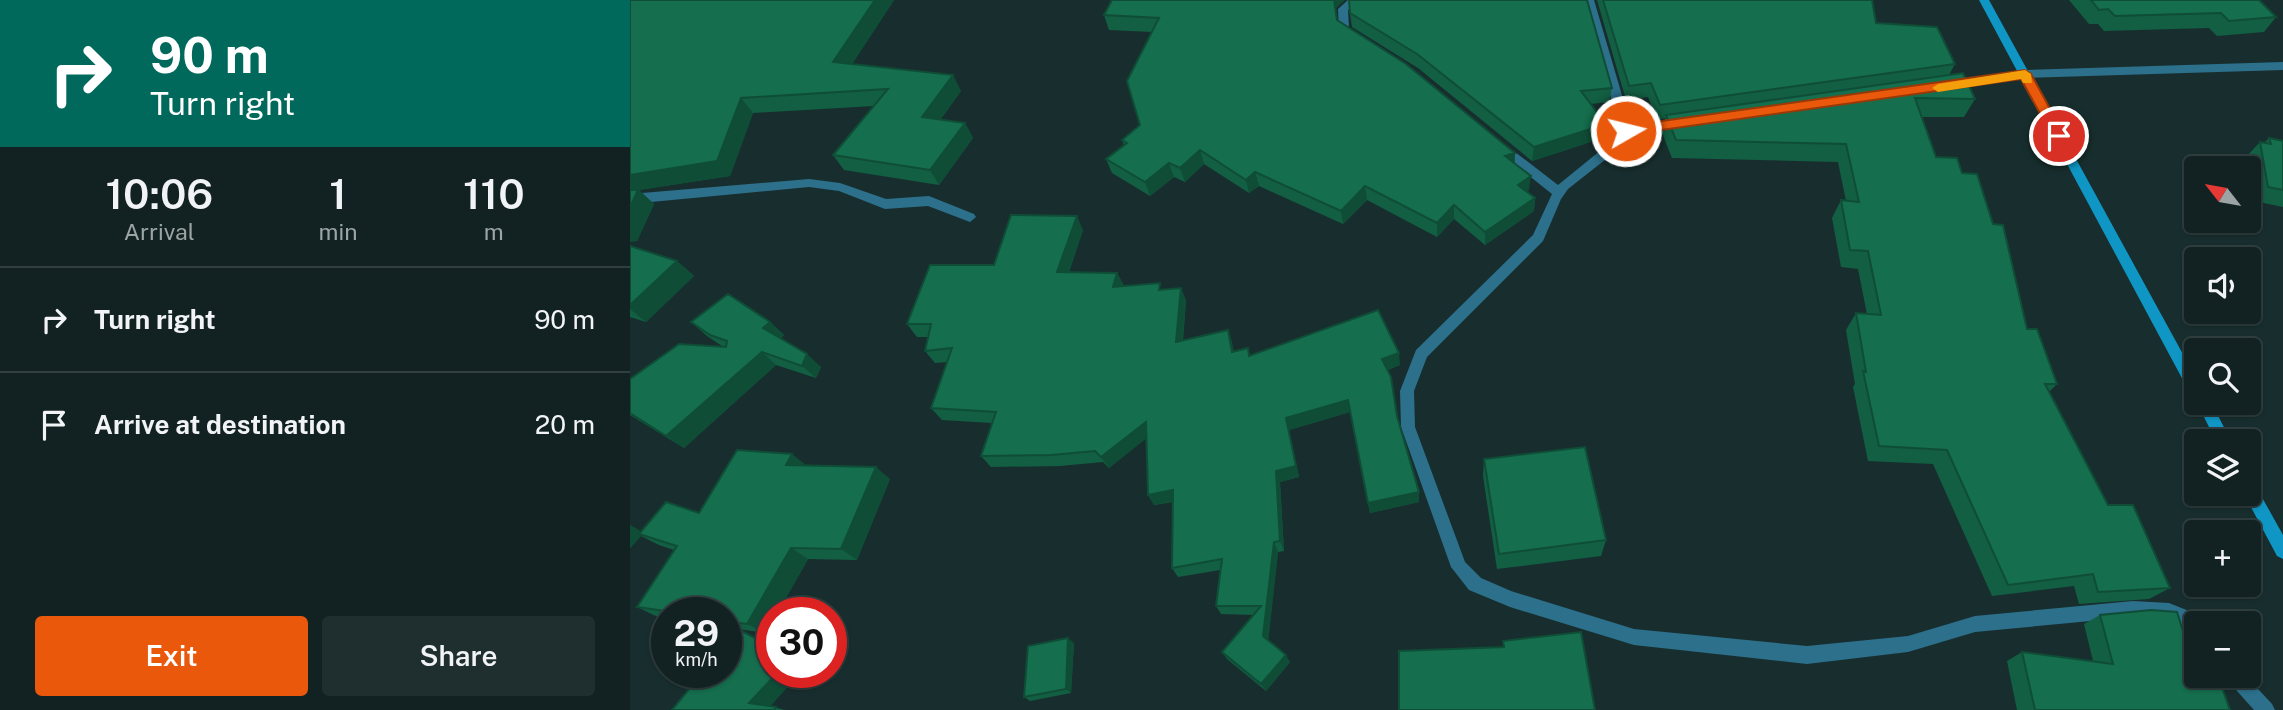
<!DOCTYPE html>
<html lang="en">
<head>
<meta charset="utf-8">
<style>
  :root { --surface:#122222; --page:#1f2f2f; --text:#f1f3f6; --muted:#9ca4a5; --line:#313f40; --accent:#ea580c }
  body { margin:0; font-family:"Public Sans",sans-serif; background:var(--page); color:var(--text); height:100vh; display:flex; flex-direction:column; font-size:26px; white-space:nowrap }
  * { box-sizing:border-box; margin:0 }
  p { font-size:23px; color:var(--muted) }
  .icon { flex:none; width:38px; height:38px; fill:none; stroke:currentColor; stroke-width:2; stroke-linecap:round; stroke-linejoin:round }
  .map { position:relative; flex:1; overflow:hidden }
  .panel { display:flex; flex-direction:column; background:var(--surface); width:630px }
  .panel>* { flex:none }
  .banner { background:#00695c; color:#fff; overflow:hidden }
  .needle { width:46px; rotate:301deg }
  .buttons { position:absolute; left:1554px; top:156px; display:grid; gap:14px }
  .buttons a { display:grid; place-items:center; width:77px; height:77px; border-radius:7px; background:var(--surface); box-shadow:0 2px 5px #0004,0 0 0 2px var(--line); font-size:35px }
  .speed { position:absolute; left:21px; top:597px; display:flex; gap:14px; font-size:35px; font-weight:700; text-align:center }
  .speed>* { display:grid; place-content:center; width:91px; height:91px; border-radius:50%; background:var(--surface); box-shadow:0 2px 5px #0004,0 0 0 2px var(--line); line-height:1 }
  .speed small { font-size:18px; font-weight:400 }
  .speed .limit { border:10px solid #d22; background:#fff; color:#111 }
  .pin { position:absolute; display:grid; place-items:center; width:60px; height:60px; color:#fff; margin:-30px; border:4px solid #fff; border-radius:50%; box-shadow:0 2px 7px #0007 }
  .me { position:absolute; width:77px; margin:-38px; rotate:82deg; stroke-linejoin:round; filter:drop-shadow(0 0 5px #0008) }
  .turn { display:flex; align-items:center; gap:24px; height:147px; padding:0 35px; font-size:32px }
  .turn .icon { width:91px; height:91px; stroke-width:2.5 }
  .turn b { display:block; font-size:49px; line-height:60px }
  .eta { display:flex; justify-content:space-evenly; align-items:center; height:119px; text-align:center }
  .eta b { font-size:42px; font-weight:600; line-height:49px }
  .button { display:flex; gap:14px; margin-top:auto; padding:14px 35px }
  .button a { flex:1; height:80px; border-radius:7px; background:var(--accent); color:#fff; font-size:28px; font-weight:600; line-height:80px; text-align:center }
  .button a+a { background:var(--page); color:var(--text) }
  ul { padding:0; list-style:none }
  li { display:flex; align-items:center; gap:21px; height:105px; padding:0 35px; border-top:2px solid var(--line) }
  li div { flex:1 }
  li b { display:block; font-size:26px }
  li em { font-style:normal }
  main { display:flex; flex:1; min-height:0 }
  .map>svg:first-child { display:block }
  .lines { fill:none; stroke-linecap:round; stroke-linejoin:round }
  .street { fill:#2c708c; fill-rule:evenodd }
  .secondary { fill:#0f96c4; fill-rule:evenodd }
  .wall { fill:#125f43 }
  .shaded-wall { fill:#0f4d37 }
  .building { fill:#156e4e; stroke:#0f4d37; stroke-width:2 }
  .route { fill:#ea580c; stroke:#983908; stroke-width:2 }
  .slow { fill:#f59e0b }
</style>
</head>
<body>
<main>
<section class="panel">
<div class="banner">
<div class="turn"><svg class="icon" aria-label="right" viewBox="0 0 24 24"><path d="M7 20v-9h11M14 6l5 5-5 5"/></svg><div><b>90 m</b>Turn right</div></div>
</div>
<div class="eta">
<div><b>10:06</b><p>Arrival</p></div>
<div><b>1</b><p>min</p></div>
<div><b>110</b><p>m</p></div>
</div>
<ul>
<li><svg class="icon" aria-label="right" viewBox="0 0 24 24"><path d="M7 20v-9h11M14 6l5 5-5 5"/></svg><div><b>Turn right</b></div><em>90 m</em></li>
<li><svg class="icon" aria-label="arrive" viewBox="0 0 24 24"><path d="M6 21V4h12l-3 4 3 4H6"/></svg><div><b>Arrive at destination</b></div><em>20 m</em></li>
</ul>
<div class="button"><a>Exit</a><a>Share</a></div>
</section>
<div class="map">
<svg width="1653" height="710" viewBox="0 0 1653 710">
  <rect width="100%" height="100%" fill="#182e2e"/>
  <g class="lines">
    <path class="street" d="M718 0H729L718 10 719 28 728 34 723 37 709 30 708 9Z
      M954 0H964L1001 126 1050 120 1056 124 1050 128 1000 135 985 152 938 189 931 199 913 241 797 357 784 391 785 427 835 562 851 578 881 591 1004 629 1177 646 1278 636 1345 616 1503 601 1539 603 1559 611 1569 623H1566V640L1560 638 1547 623 1539 619 1503 617 1345 632 1278 652 1177 664 1004 645 880 607 839 590 821 567 771 427 770 391 786 350 903 235 922 194 868 151V145H876L928 185 976 146 990 131Z
      M1653 62V70L1395 78 1320 90 1314 86 1320 82 1395 70Z
      M179 179 210 183 256 199 299 196 344 214 346 217 340 222 298 206 255 209 209 191 179 187 0 204V194Z
      M1596 676H1616L1642 704 1645 710H1624L1599 682Z"/>
    <path class="secondary" d="M1349 0H1359L1566 378V397L1561 395Z
      M1566 401 1581 402 1601 441H1586Z
      M1619 481 1624 483 1653 535V559L1647 556 1614 494H1619Z"/>
  </g>
  <path class="wall" d="M0 0H264L222 64 331 91 310 120 335 123 343 138 309 185 214 170 203 155 244 106 123 113 100 176 9 190 24 204 7 241Z
    M967 0H1242L1246 23 1325 64 1319 75 1345 99 1334 117H1292L1306 157 1332 173 1397 329 1427 384 1419 392 1478 505 1540 588 1519 599 1449 604 1444 586 1362 596 1303 464 1238 461 1223 387 1225 384 1216 330 1226 313 1237 314 1228 269 1211 267 1202 218 1211 200 1216 201 1208 162 1042 158 1032 133 1035 118 1027 120 1018 97 996 100Z
    M1439 0H1629L1646 17 1634 32 1587 36 1579 28 1474 31 1468 24H1459Z
    M705 9 707 20 885 153V164L899 190 897 191 905 198 904 211 855 245 824 219 807 237 737 200 713 224 629 186 619 193 574 164 555 182 544 177 520 196 482 173 476 159 494 145 492 140 510 125 522 32 479 30 474 15Z
    M720 13 982 88 979 102 961 104 976 124 973 138 902 161 788 68 722 27Z
    M1639 138 1653 141V207L1624 201 1617 156 1630 142 1634 143Z
    M453 230 439 272 487 273 494 286 533 290 551 288 556 301 553 340 598 330 604 352 618 348 620 355 770 365 758 370 767 416 789 492V502L740 513 720 412 659 430 669 477 650 482 654 551 648 552 638 640 660 662 636 691 597 659 592 652 624 615 591 614 586 606 590 570 548 577 542 568 543 502 524 505 518 495 516 438 479 468 473 462 430 466 361 467 351 456 362 423 312 420 301 408 317 362 305 363 295 351 298 337H287L277 324 364 265Z
    M0 246 47 261 64 276 16 322 0 317Z
    M61 322H140L154 335 151 338 191 367 186 378 146 365 54 448 0 415V379L92 346 77 336Z
    M854 459 976 540 971 556 867 569 853 476Z
    M176 465 260 479 227 560 178 559 148 612H142V623L136 633 108 629 125 637 171 672 140 706 155 710H42L108 629 96 627V612H37V618L28 617 7 607 44 550 29 545 11 536 0 548V525L11 532 69 513Z
    M1470 615 1566 676 1600 710H1387L1377 661 1392 652 1463 661 1454 624Z
    M444 643 441 693 400 701 394 697Z"/>
  <path class="shaded-wall" d="M245 0H264L213 77 203 62Z
    M704 0H715L705 9Z
    M323 75 331 91 302 132 292 117Z
    M111 98 123 113 100 176 9 190 24 204 7 241 0 242V175Z
    M335 123 343 138 309 185 300 170Z
    M976 124 973 138 902 161 904 147Z
    M570 150 574 164 555 182 550 168Z
    M885 153 884 166 875 156Z
    M539 163 544 177 520 196 515 182Z
    M625 172 629 186 619 193 616 180Z
    M901 176 899 190 887 198 888 185Z
    M735 186 737 200 713 224 711 211Z
    M905 198 904 211 855 245V232Z
    M824 205V219L807 237V223Z
    M447 216 453 230 434 285 427 272Z
    M47 261 64 276 16 322 0 309V305Z
    M487 273 494 286 483 287Z
    M551 288 556 301 551 354 546 342Z
    M140 322 154 335 147 341 133 328Z
    M598 330 602 342 606 364 602 352Z
    M132 352 146 365 54 448 36 436Z
    M769 353 770 365 754 371 752 359Z
    M177 354 191 367 186 378 172 366Z
    M718 400 720 412 659 430 669 477 650 482 654 551 650 541 646 471 656 418Z
    M516 422 522 434 479 468 471 457Z
    M162 454 177 466 156 465Z
    M246 467 260 479 227 560 211 549Z
    M543 490 549 500 524 505 518 495Z
    M789 492V502L740 513 738 503Z
    M0 525 14 533 0 548Z
    M644 542 648 552 638 644 633 636Z
    M161 548 178 559 148 612H142V623L136 633 117 624Z
    M438 638 444 643 441 693 436 689Z
    M656 655 660 662 636 691 631 684Z
    M148 672H171L137 710 119 703Z"/>
  <path class="building" d="M0 0H245L203 62 323 75 292 117 335 123 300 170 203 155 258 89 111 98 87 161 0 175Z
    M482 0H704L707 20 776 64 885 153 875 156 901 176 888 185 905 198 855 232 824 205 807 223 735 186 711 211 625 172 616 180 570 150 550 168 539 163 515 182 476 159 497 143 492 140 510 125 497 81 529 18 474 15Z
    M719 0H957L982 88 951 91 976 124 904 147 787 54 720 13Z
    M973 0H1242L1246 23 1307 27 1325 64 1030 105 1021 83 999 86Z
    M1461 0H1629L1646 17 1599 21 1591 13 1485 16 1478 9 1469 10Z
    M1333 73 1345 99 1285 98 1306 157 1327 158 1332 173 1347 174 1363 224 1373 225 1397 329H1407L1427 384H1415L1478 505H1503L1540 588 1468 592 1463 574 1378 585 1317 450 1249 446 1233 371 1236 372 1226 313 1251 315 1238 251 1220 250 1211 200 1229 202 1216 144 1046 140 1036 115Z
    M1639 138 1653 141V190L1638 187 1630 142 1641 144Z
    M0 190H8L0 207Z
    M381 215 447 216 427 272 487 273 483 287 530 283 529 290 551 288 546 342 598 330 602 352 618 348 619 356 748 310 769 353 752 359 761 377 767 416 789 492 738 503 718 400 656 418 666 466 646 471 650 541 644 542 633 636 656 655 631 684 592 652 631 606H586L592 559 542 568 543 490 518 495 516 422 471 457 465 451 421 455 351 456 366 412 301 408 322 348 295 351 301 324H277L300 265H364Z
    M0 246 47 261 0 305Z
    M98 294 140 322 133 328 177 354 172 366 132 352 36 436 0 413V379L49 344 96 347 97 341 80 335 61 322Z
    M955 447 976 540 869 554 854 459Z
    M107 450 162 454 156 465 246 467 211 549 161 548 117 624 96 621V612H42L7 607 47 546 9 534 36 502 69 513Z
    M1521 610 1547 612 1566 672V676L1589 679 1600 710H1405L1392 652 1483 664 1470 615Z
    M108 629 142 647V672H148L119 703 146 707 144 710H42L73 672H96V644Z
    M951 632 965 710H769V651L874 647 873 641Z
    M438 638 436 689 394 697 398 646Z"/>
  <path class="route" d="M1395 70 1401 74 1435 136 1433 139H1424L1391 79 996 135 989 131 996 126Z"/>
  <path class="slow" d="M1395 70 1401 74 1402 83H1393L1391 79 1308 92 1302 88 1308 84Z"/>
</svg>
<div class="buttons">
<a><svg class="needle" viewBox="-14 -14 28 28"><path d="M0-13l5 13h-10z" fill="#e53935"/><path d="M0 13l5-13h-10z" fill="#9ca4a5"/></svg></a>
<a><svg class="icon" aria-label="sound" viewBox="0 0 24 24"><path d="M4 9h4l5-4v14l-5-4H4zM17 9q2 3 0 6"/></svg></a>
<a><svg class="icon" aria-label="search" viewBox="0 0 24 24"><circle cx="10" cy="10" r="6"/><path d="M15 15l6 6"/></svg></a>
<a><svg class="icon" aria-label="layers" viewBox="0 0 24 24"><path d="M12 4l9 5-9 5-9-5zM3 14l9 5 9-5"/></svg></a>
<a>+</a>
<a>−</a>
</div>
<div class="speed"><div>29<small>km/h</small></div><div class="limit">30</div></div>
<div class="pin" style="left:1429px;top:136px;background:#d93025"><svg class="icon" aria-label="arrive" viewBox="0 0 24 24"><path d="M6 21V4h12l-3 4 3 4H6"/></svg></div>
<svg class="me" style="left:996px;top:131px" viewBox="-20 -20 40 40"><circle r="17" fill="#ea580c" stroke="#fff" stroke-width="3"/><path d="M0-11L8 9 0 5-8 9z" fill="#fff"/></svg>
</div>
</main>
</body>
</html>
